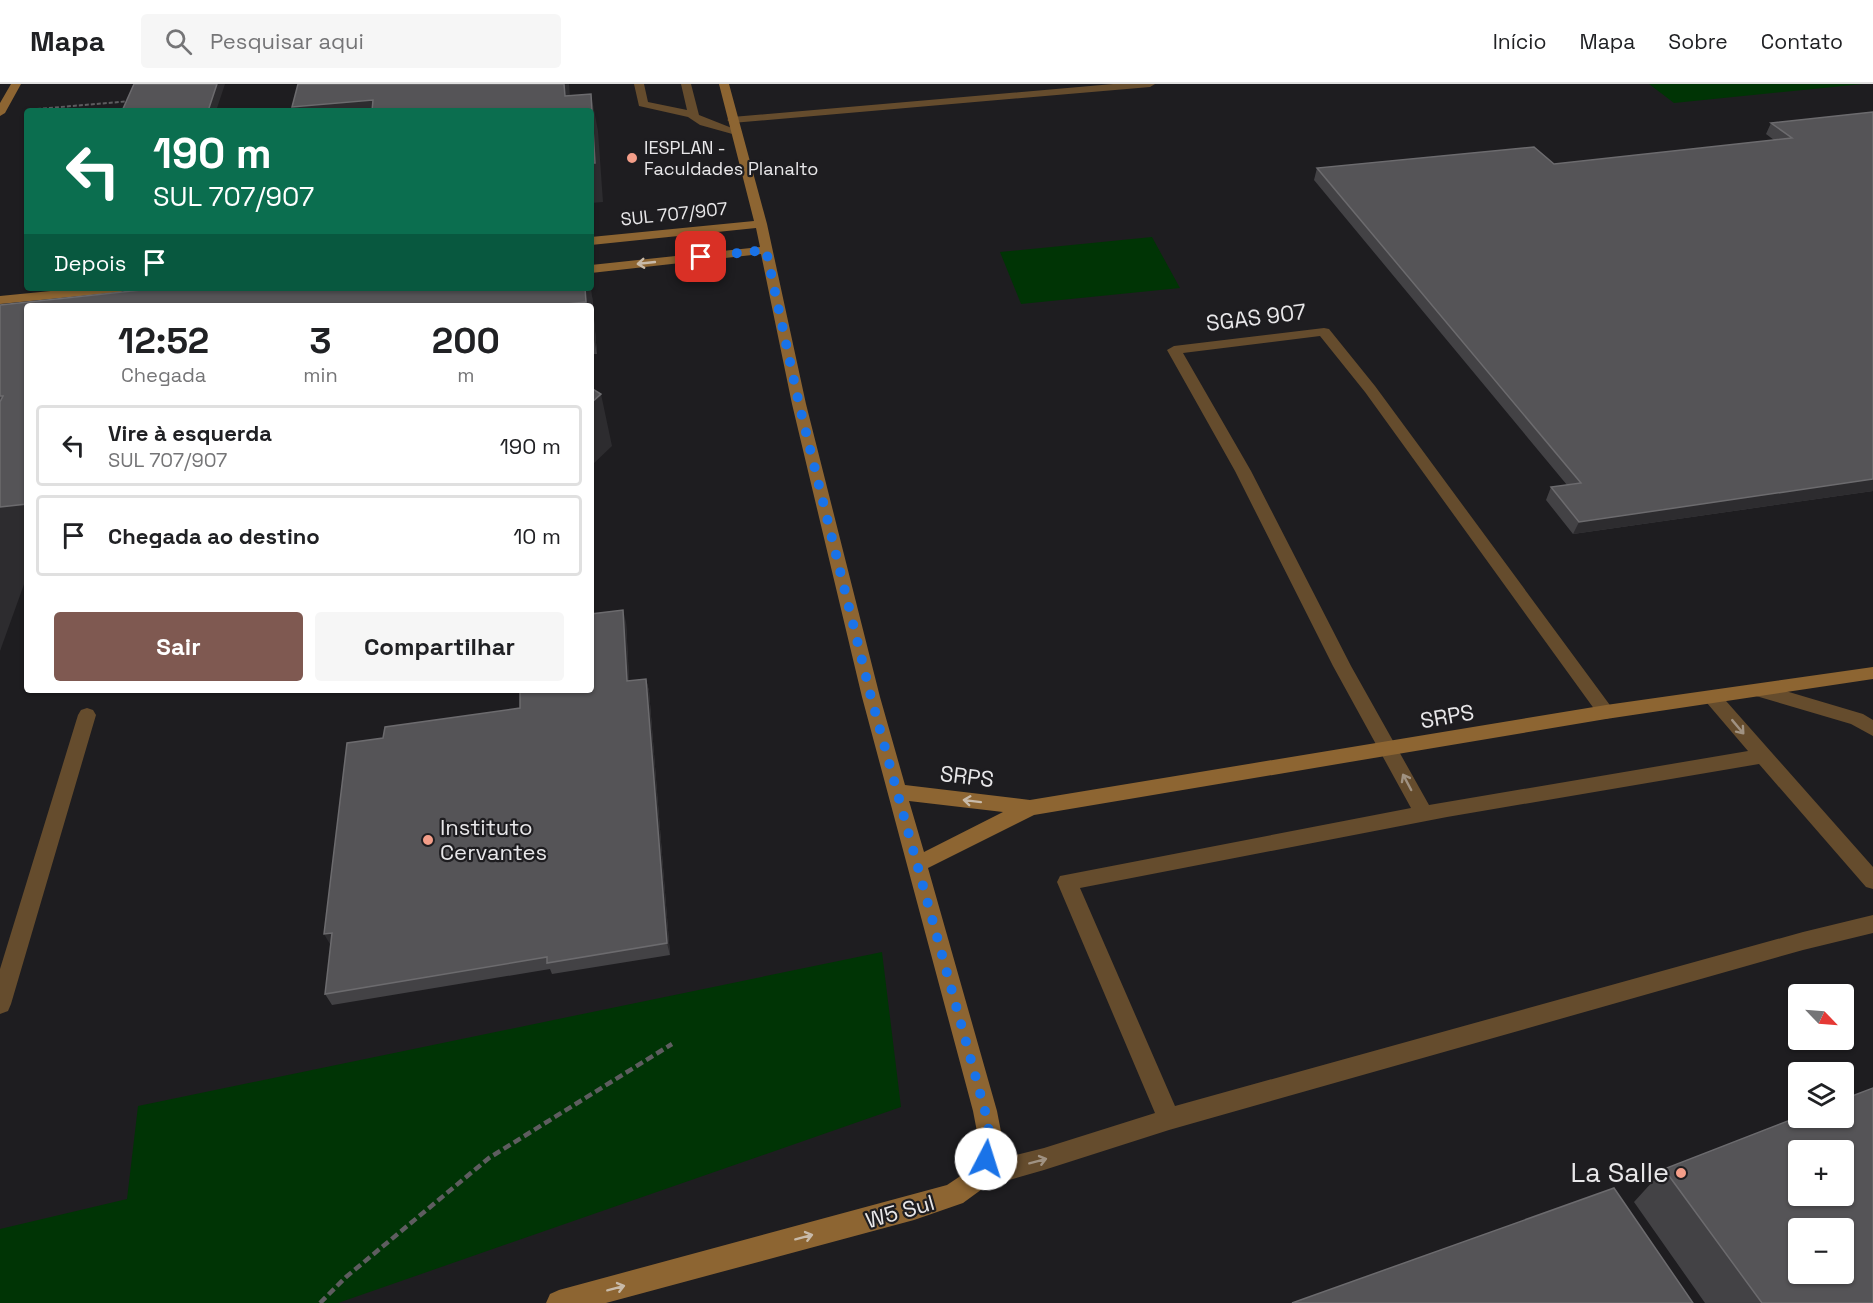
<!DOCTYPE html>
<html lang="pt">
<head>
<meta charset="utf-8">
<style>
  :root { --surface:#fff; --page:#f6f6f6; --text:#202124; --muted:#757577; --line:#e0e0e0; --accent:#7f5951 }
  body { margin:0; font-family:"Space Grotesk",sans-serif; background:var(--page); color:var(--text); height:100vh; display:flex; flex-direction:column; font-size:22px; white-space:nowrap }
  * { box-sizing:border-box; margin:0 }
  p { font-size:20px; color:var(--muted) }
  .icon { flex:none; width:33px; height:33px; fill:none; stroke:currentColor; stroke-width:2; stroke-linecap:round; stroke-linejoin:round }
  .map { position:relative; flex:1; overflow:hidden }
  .details { position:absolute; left:24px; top:219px; width:570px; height:390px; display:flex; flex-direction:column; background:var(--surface); border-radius:6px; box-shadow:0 2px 4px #0004 }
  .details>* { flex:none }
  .banner { position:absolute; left:24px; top:24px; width:570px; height:183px; border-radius:6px; box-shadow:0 2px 4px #0004; background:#0b6e4f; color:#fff; overflow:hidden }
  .needle { width:39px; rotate:115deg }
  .tools { position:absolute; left:1788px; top:900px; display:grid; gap:12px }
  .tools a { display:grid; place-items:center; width:66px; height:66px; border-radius:6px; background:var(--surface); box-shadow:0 2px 4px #0004; font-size:30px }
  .pin { position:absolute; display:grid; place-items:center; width:51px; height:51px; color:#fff; margin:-26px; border-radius:12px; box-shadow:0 3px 9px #0006 }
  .me { position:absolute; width:66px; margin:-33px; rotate:5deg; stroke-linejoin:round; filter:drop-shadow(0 0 4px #0008) }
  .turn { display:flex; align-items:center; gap:21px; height:126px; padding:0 30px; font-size:27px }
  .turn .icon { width:78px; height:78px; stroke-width:2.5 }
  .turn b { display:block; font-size:42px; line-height:51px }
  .then { display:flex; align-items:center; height:57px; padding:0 30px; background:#0003; gap:12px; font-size:22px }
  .eta { display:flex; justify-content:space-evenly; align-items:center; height:102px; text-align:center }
  .eta b { font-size:36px; font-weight:600; line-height:42px }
  .action { display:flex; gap:12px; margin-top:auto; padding:12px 30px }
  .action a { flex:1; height:69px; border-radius:6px; background:var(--accent); color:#fff; font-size:24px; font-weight:600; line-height:69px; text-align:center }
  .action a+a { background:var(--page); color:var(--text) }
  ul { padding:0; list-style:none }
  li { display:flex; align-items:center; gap:18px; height:81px; margin:0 12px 9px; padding:0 18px; border:3px solid var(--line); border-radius:6px }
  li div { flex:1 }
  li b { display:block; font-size:22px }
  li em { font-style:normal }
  header { display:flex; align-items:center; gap:36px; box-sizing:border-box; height:84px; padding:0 30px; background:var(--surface); border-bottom:2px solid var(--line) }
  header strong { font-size:28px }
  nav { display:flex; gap:33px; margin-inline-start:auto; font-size:21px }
  .search { width:420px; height:54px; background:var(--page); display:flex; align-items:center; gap:15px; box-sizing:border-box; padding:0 21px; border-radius:6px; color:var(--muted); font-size:22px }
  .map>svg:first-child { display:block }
  .green { fill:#003405 }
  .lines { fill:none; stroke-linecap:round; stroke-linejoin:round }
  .path-far1 { stroke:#5e5d60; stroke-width:2; stroke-dasharray:4 2; stroke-linecap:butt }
  .path { stroke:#5e5d60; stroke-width:4.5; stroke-dasharray:8 4; stroke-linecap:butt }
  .lane { fill:#654c2d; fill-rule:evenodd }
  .secondary { fill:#8d6532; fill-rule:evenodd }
  .wall { fill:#434245 }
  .shaded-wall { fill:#2d2c2f }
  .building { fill:#555457; stroke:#6c6b6e; stroke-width:1.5; fill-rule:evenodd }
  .oneway { stroke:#c8baa9 }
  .oneway2 { stroke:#a09282 }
  .route { stroke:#1a73e8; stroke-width:10; stroke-dasharray:0 18 }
  .poi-dot { fill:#f49e89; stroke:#1e1d20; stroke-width:2 }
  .labels { text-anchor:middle; stroke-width:4.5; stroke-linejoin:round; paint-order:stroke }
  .far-poi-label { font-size:18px; fill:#e8e7e9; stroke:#1e1d20; text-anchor:start }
  .far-street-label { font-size:18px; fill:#e8e7e9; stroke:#1e1d20 }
  .street-label { font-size:22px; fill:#e8e7e9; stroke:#1e1d20 }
  .poi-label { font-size:22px; fill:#e8e7e9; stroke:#1e1d20; text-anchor:start }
  .near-poi-label { font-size:27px; fill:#e8e7e9; stroke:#1e1d20; text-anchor:end }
</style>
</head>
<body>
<header>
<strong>Mapa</strong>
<div class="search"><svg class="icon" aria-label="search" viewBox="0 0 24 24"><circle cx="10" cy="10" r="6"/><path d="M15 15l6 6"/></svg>Pesquisar aqui</div>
<nav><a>Início</a><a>Mapa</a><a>Sobre</a><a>Contato</a></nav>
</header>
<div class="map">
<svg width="1873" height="1219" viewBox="0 0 1873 1219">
  <rect width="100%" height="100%" fill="#1e1d20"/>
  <path class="green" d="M1649 0H1863L1674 19Z
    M1152 153 1180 204 1021 220 1000 168Z
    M882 868 901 1023 338 1219H0V1145L127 1115 138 1022Z"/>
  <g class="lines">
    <path class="path-far1" d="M37 25 131 17"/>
    <path class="path" d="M320 1219 346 1193 489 1074 672 960"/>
    <path class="lane" d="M634 0H644L648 18 687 26 681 0H691L699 31 742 48 740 50 736 51 700 41 688 33 639 22Z
      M1113 0H1155L1150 3 732 39 727 36 732 33Z
      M1324 244 1329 245 1375 302 1615 628 1612 633 1606 635 1600 633 1365 308 1320 252 1183 269 1251 387 1351 582 1429 721 1748 667 1707 619 1704 614 1707 609 1713 607 1719 609 1873 783V805L1866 803 1759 680 1447 733 1080 804 1175 1022 1803 848 1873 831V849L1803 866 1169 1046 1044 1086 981 1104 973 1100 969 1092 973 1084 981 1080 1044 1064 1155 1029 1057 798 1060 792 1411 724 1333 582 1235 387 1167 266 1174 262Z
      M1762 600 1863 630 1873 636V652L1851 640 1756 612 1753 607 1756 602Z
      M87 624 93 626 96 631 11 920 8 927 0 930V885L78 631 81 626Z"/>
    <path class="secondary" d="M11 0H21L5 29 0 32V19Z
      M719 0H729L767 140 806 320 880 613 905 701 1030 716 1606 621 1873 583V595L1606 635 1034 731 928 784 997 1027 1003 1058 989 1100 963 1119 914 1136 606 1219H546L550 1210 559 1206 947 1101 971 1085 979 1058 973 1027 862 613 792 320 761 170 591 189V181L760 163 756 144 591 161V153L754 137ZM909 717 1003 728 924 768Z
      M81 204H128L121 208 0 220V212Z"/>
  </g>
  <path class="wall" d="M1873 28V407L1573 450 1546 416 1551 403 1567 401 1314 96 1317 84 1554 80 1774 56 1766 50 1771 39Z
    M592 212 597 270H591V222H27L0 567V221Z
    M626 538 629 597 646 595 649 607 670 871 552 890 550 885 332 921 325 910 383 654 520 624Z
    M1664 1085 1873 1219H1705L1634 1118Z"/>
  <path class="shaded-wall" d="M217 0H225L216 27H208Z
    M564 0H569L571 27 565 12Z
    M591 10 598 47 603 118 591 119Z
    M373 16 376 27H293L292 23Z
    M585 204H591L592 212 597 270 591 241V222H587Z
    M601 310 612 362 591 382V319Z
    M1873 395V407L1573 450 1579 438Z
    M27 420V492L0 567V423Z
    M623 526 626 538 630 610 627 597Z
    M646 595 649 607 670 871 667 859Z
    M332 849 331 862 324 850Z"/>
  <path class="building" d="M134 0H217L208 27H122Z
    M298 0H564L565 12 591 10 595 79H591V27H372L373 16 292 23Z
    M1873 28V395L1579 438 1551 403 1581 399 1317 84 1534 63 1554 80 1792 54 1771 39Z
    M160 204H585L586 218 567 220V222H27V420L0 423V318L3 312H0V221Z
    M591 304 601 310 591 319Z
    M623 526 627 597 646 595 667 859 547 879V873L325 910 332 849 324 850 347 659 383 654 385 643 520 624V606H591V530Z
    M1873 1004V1219H1762L1664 1085 1798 1033V1034H1844V1015ZM1798 1066H1844V1112H1798ZM1798 1144H1844V1190H1798Z
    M1614 1104 1693 1219H1292Z"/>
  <defs><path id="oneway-shaft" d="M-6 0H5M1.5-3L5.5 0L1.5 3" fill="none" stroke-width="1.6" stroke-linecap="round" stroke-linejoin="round" transform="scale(1.5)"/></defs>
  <g class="oneway">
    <use href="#oneway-shaft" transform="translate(646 179) rotate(174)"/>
    <use href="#oneway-shaft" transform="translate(972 717) rotate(-173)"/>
    <use href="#oneway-shaft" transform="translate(804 1153) rotate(-15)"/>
    <use href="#oneway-shaft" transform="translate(616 1204) rotate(-15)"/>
  </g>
  <g class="oneway2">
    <use href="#oneway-shaft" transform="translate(1738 643) rotate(50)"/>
    <use href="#oneway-shaft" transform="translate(1407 698) rotate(-118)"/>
    <use href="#oneway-shaft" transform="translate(1038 1077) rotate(-15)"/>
  </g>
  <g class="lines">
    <path class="route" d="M701 173 766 166 799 320 871 613 985 1027 991 1058 986 1075"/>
  </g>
  <g class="poi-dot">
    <circle cx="632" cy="74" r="6"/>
    <circle cx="428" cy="756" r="6"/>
    <circle cx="1681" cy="1089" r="6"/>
  </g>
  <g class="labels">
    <g class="far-poi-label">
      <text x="644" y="70">IESPLAN -<tspan x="644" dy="21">Faculdades Planalto</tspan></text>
    </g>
    <g class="far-street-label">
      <text transform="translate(674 130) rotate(-6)" y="6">SUL 707/907</text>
    </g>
    <g class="street-label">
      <text transform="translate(1256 233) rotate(-7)" y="8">SGAS 907</text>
      <text transform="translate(1447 632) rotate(-10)" y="8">SRPS</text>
      <text transform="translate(967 692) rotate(7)" y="8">SRPS</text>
      <text transform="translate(900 1127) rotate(-16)" y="8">W5 Sul</text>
    </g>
    <g class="poi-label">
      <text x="440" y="751">Instituto<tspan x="440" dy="25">Cervantes</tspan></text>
    </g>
    <g class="near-poi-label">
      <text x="1669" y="1098">La Salle</text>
    </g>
  </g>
</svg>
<div class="tools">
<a><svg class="needle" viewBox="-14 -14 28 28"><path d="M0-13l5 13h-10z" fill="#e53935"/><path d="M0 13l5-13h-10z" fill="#757577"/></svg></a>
<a><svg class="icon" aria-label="layers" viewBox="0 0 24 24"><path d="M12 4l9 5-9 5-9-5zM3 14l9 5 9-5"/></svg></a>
<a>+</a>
<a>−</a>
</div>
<div class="pin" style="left:701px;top:173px;background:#d93025"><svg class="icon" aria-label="arrive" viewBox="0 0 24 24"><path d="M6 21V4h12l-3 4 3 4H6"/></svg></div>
<svg class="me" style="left:986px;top:1075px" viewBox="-20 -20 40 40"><circle r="19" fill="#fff"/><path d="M0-13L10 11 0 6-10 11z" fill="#1a73e8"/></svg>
<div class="banner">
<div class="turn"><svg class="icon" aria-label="left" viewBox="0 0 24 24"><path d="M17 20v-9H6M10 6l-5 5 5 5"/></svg><div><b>190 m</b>SUL 707/907</div></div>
<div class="then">Depois<svg class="icon" aria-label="arrive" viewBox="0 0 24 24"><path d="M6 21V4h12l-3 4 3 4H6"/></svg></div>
</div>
<section class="details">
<div class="eta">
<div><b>12:52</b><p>Chegada</p></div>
<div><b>3</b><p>min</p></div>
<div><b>200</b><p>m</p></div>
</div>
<ul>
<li><svg class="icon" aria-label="left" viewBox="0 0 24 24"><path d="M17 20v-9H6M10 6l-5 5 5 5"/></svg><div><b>Vire à esquerda</b><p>SUL 707/907</p></div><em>190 m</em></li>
<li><svg class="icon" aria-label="arrive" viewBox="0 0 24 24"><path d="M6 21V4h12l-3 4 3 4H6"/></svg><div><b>Chegada ao destino</b></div><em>10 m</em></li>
</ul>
<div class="action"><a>Sair</a><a>Compartilhar</a></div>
</section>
</div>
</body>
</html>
